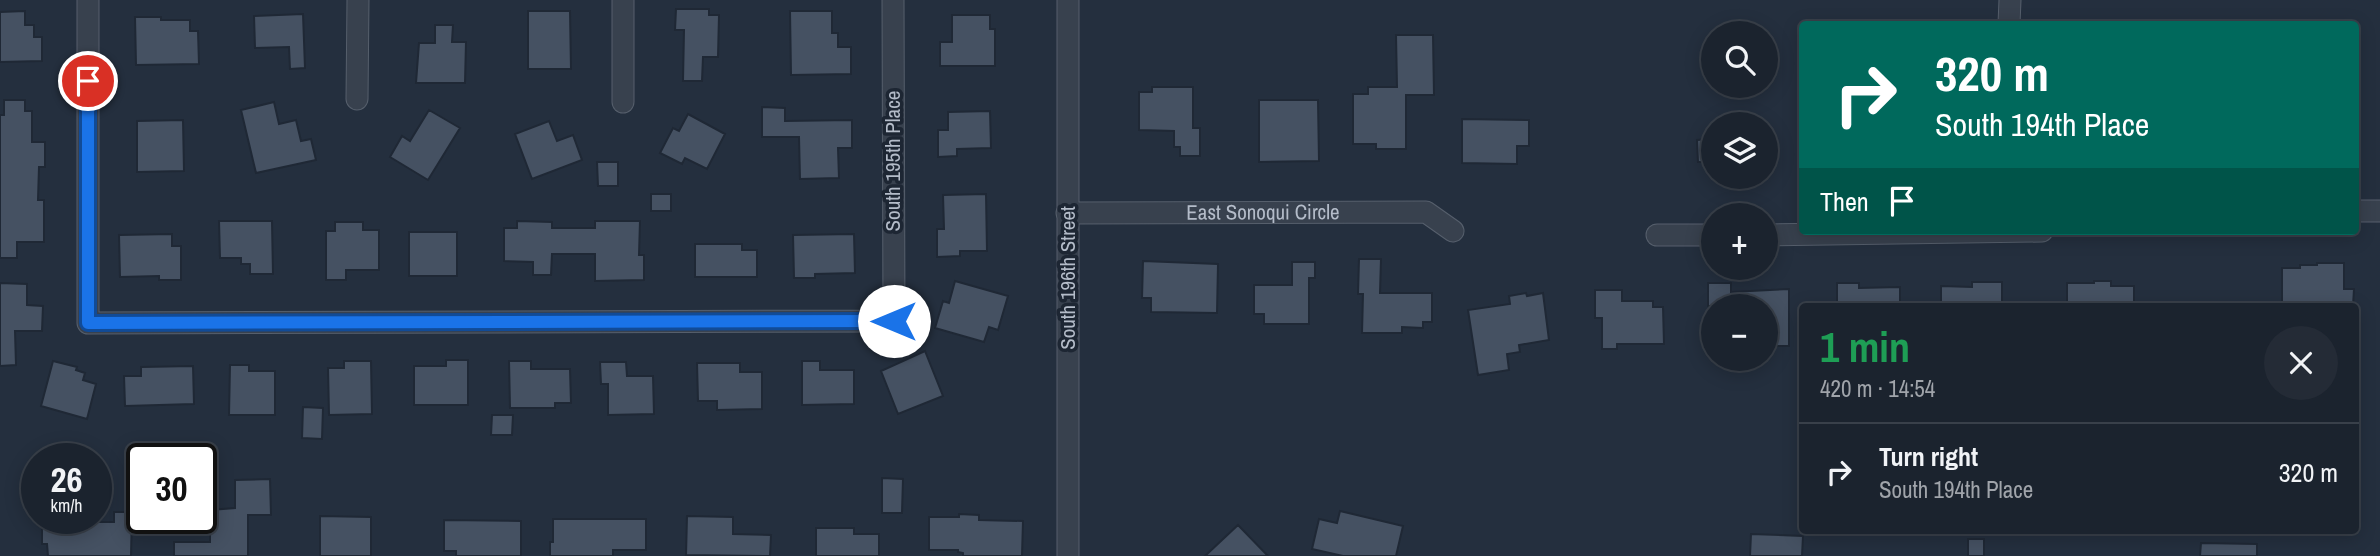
<!DOCTYPE html>
<html lang="en">
<head>
<meta charset="utf-8">
<style>
  :root { --surface:#1b232e; --page:#242b36; --text:#f1f3f6; --muted:#a0a4aa; --line:#39404a }
  body { margin:0; font-family:"Archivo Narrow",sans-serif; background:var(--page); color:var(--text); height:100vh; display:flex; flex-direction:column; font-size:26px; white-space:nowrap }
  * { box-sizing:border-box; margin:0 }
  p { font-size:23px; color:var(--muted) }
  .icon { flex:none; width:38px; height:38px; fill:none; stroke:currentColor; stroke-width:2; stroke-linecap:round; stroke-linejoin:round }
  .map { position:relative; flex:1; overflow:hidden }
  .sheet { position:absolute; left:1799px; top:303px; width:560px; height:231px; display:flex; flex-direction:column; background:var(--surface); border-radius:7px; box-shadow:0 4px 18px #0003,0 0 0 2px var(--line) }
  .sheet>* { flex:none }
  .hud { position:absolute; left:1799px; top:21px; width:560px; height:214px; border-radius:7px; box-shadow:0 4px 18px #0003,0 0 0 2px var(--line); background:#00695c; color:#fff; overflow:hidden }
  .tools { position:absolute; left:1701px; top:21px; display:grid; gap:14px }
  .tools a { display:grid; place-items:center; width:77px; height:77px; border-radius:50%; background:var(--surface); box-shadow:0 4px 18px #0003,0 0 0 2px var(--line); font-size:35px }
  .speed { position:absolute; left:21px; top:443px; display:flex; gap:14px; font-size:35px; font-weight:700; text-align:center }
  .speed>* { display:grid; place-content:center; width:91px; height:91px; border-radius:50%; background:var(--surface); box-shadow:0 4px 18px #0003,0 0 0 2px var(--line); line-height:1 }
  .speed small { font-size:18px; font-weight:400 }
  .speed .limit { border:4px solid #111; border-radius:10px; background:#fff; color:#111 }
  .pin { position:absolute; display:grid; place-items:center; width:60px; height:60px; color:#fff; margin:-30px; border:4px solid #fff; border-radius:50%; box-shadow:0 2px 7px #0007 }
  .me { position:absolute; width:77px; margin:-38px; rotate:270deg; stroke-linejoin:round; filter:drop-shadow(0 0 5px #0008) }
  .turn { display:flex; align-items:center; gap:24px; height:147px; padding:0 21px; font-size:32px }
  .turn .icon { width:91px; height:91px; stroke-width:2.5 }
  .turn b { display:block; font-size:49px; line-height:60px }
  .then { display:flex; align-items:center; height:66px; padding:0 21px; background:#0003; gap:14px; font-size:26px }
  .round { display:grid; place-items:center; flex:none; width:74px; height:74px; border-radius:37px; background:var(--page) }
  .head { display:flex; align-items:center; justify-content:space-between; height:119px; padding:0 21px }
  h1 { font-size:42px; font-weight:700; line-height:52px; color:#1e9e55 }
  ul { padding:0; list-style:none }
  li { display:flex; align-items:center; gap:21px; height:98px; padding:0 21px; border-top:2px solid var(--line) }
  li div { flex:1 }
  li b { display:block; font-size:26px }
  li em { font-style:normal }
  .map>svg:first-child { display:block }
  .building { fill:#455162; stroke:#1f2835; stroke-width:2 }
  .lines { fill:none; stroke-linecap:round; stroke-linejoin:round }
  .minor-casing { stroke:#565f6c; stroke-width:23 }
  .minor { stroke:#38414e; stroke-width:21 }
  .route-casing { stroke:#114b97; stroke-width:18 }
  .route { stroke:#1a73e8; stroke-width:12 }
  .labels { text-anchor:middle; stroke-width:7; stroke-linejoin:round; paint-order:stroke }
  .street-label { font-size:21px; fill:#b4bcc9; stroke:#1d2633 }
</style>
</head>
<body>
<div class="map">
<svg width="2380" height="556" viewBox="0 0 2380 556">
  <rect width="100%" height="100%" fill="#242f3e"/>
  <path class="building" d="M676 9H709V15H719L718 57H703L702 81H683L684 30H675Z
    M25 11V25H34V37H42V61L0 62V12Z
    M528 11H570L571 69H528Z
    M790 11H832V33H838V47H851V74L791 75Z
    M303 14 305 68 290 69 289 47 255 48 254 16Z
    M952 15H990V29H995V66H940V42H952Z
    M135 17H161V20H190V31H198L199 64 136 65Z
    M435 25H453L452 42H466L465 83H416L419 43H435Z
    M1396 35H1433L1434 95H1406V149H1376V144H1353V94H1368V87H1397Z
    M1152 87H1193V128H1200V156H1180V147H1174V131L1139 130V92H1152Z
    M4 100H25V111H32V142H45V167H39L38 200H44V242H17V258H0V115H4Z
    M1259 100H1318L1319 161 1259 162Z
    M274 102 279 124 296 120 301 141 311 139 316 160 256 173 241 110Z
    M762 107 785 108V121L852 120V148H838L839 178 800 179 799 137H762Z
    M429 110 460 128 428 180 390 157 402 136 410 141Z
    M990 111 991 148 957 149V156L938 157V130H948V112Z
    M688 114 725 134 707 169 685 158 682 164 660 153 673 128 679 131Z
    M1462 119 1529 120V146H1517V164L1462 163Z
    M183 120 184 171 137 172V121Z
    M549 121 557 141 573 135 582 160 532 179 515 134Z
    M1713 139V162H1698L1697 140Z
    M597 162H618V186H598Z
    M651 194H671V211H651Z
    M986 194 987 251H960V256L937 257V229H944L943 195Z
    M219 221H272L273 274H250V264H241V258H220Z
    M517 221 552 222V228H595V221H640L639 255H644V280L595 281V254H552L551 275H533V262L504 261V228H517Z
    M335 222H363V230H379V270H346V280H326V231H335Z
    M409 232H457V276H409Z
    M172 234V246H181V280H159V276L120 277 119 235Z
    M854 234 855 273 815 274V278H794L793 235Z
    M695 244H742V250H757V277H695Z
    M1359 259H1381L1380 293H1432V322H1423V328L1402 327V333H1362L1363 294H1358Z
    M1143 261 1218 264 1217 313 1151 312V298H1142Z
    M1292 262H1315V278H1309V324H1264V314H1254V285H1292Z
    M2317 263H2344V289H2354L2353 306H2282V268H2300V265H2317Z
    M955 281 1008 296 998 330 989 327 984 342 935 328 943 301 949 303Z
    M2094 281H2111V286H2134V306H2067V283H2094Z
    M1972 282H2002V306H1941V286L1972 287Z
    M0 283 27 284V305L43 306 42 331H15L16 365 0 366Z
    M1708 283H1731V292L1789 289V346H1766V306H1708Z
    M1837 283H1859V288L1900 287V306H1837Z
    M1595 290H1622V301H1653V307H1663L1664 344H1617V349H1602V318H1595Z
    M1526 293 1527 296 1543 293 1549 340 1519 345 1520 352 1507 354 1509 370 1478 375 1468 310 1510 304 1509 296Z
    M925 351 943 396 898 414 881 371Z
    M446 360H468V405H414V366H446Z
    M53 361 77 367 76 370 85 373 83 380 96 384 87 419 41 406Z
    M344 361H371L372 414 329 415 328 368H344Z
    M509 361H531V369H570L571 403H555V408H510Z
    M802 361H820V370H854V404L802 405Z
    M600 362H626L627 376H653L654 414 608 415V384H601Z
    M697 363H740V372H762V409L717 410V401H698Z
    M230 365H249V371H275V415H229Z
    M193 366 194 404 125 406 124 376H141V367Z
    M303 407 323 408 322 439 302 438Z
    M492 415H513L512 435H491Z
    M882 478 903 479 902 513H882Z
    M270 479 271 515H248V556H174V542H210V510L235 508V480Z
    M1340 511 1403 526 1396 556H1343L1312 549 1319 519 1337 523Z
    M114 512H132L131 556H48L47 544H42V522H114Z
    M959 514 979 515V520L1023 521 1022 556H963V553L958 552V550H929V517H959Z
    M320 516 371 517V556H320Z
    M687 516 733 517V534L771 535 770 556 686 555Z
    M553 519H646V550H613V556H550V542H553Z
    M444 520 521 521V556H456V551H444Z
    M1238 525 1268 556H1205Z
    M816 528H854V534H879V556H816Z
    M1751 534 1803 536 1802 556H1750Z
    M1968 539H1984V556H1968Z
    M2201 543 2257 544V556H2200Z"/>
  <g class="lines">
    <defs>
      <g id="minor">
        <path d="M88 0V323L894 321 893 0"/>
        <path d="M623 0V102"/>
        <path d="M1068 0V556"/>
        <path d="M2009 24 2010 0"/>
        <path d="M357 99 358 0"/>
        <path d="M2356 211H2380"/>
        <path id="s1" d="M1067 213 1426 212 1453 231"/>
        <path d="M1657 235H1713"/>
        <path d="M1766 235 2042 231"/>
      </g>
    </defs>
    <use href="#minor" class="minor-casing"/>
    <use href="#minor" class="minor"/>
  </g>
  <g class="lines">
    <defs>
      <path id="route" d="M88 81V323L894 321"/>
    </defs>
    <use href="#route" class="route-casing"/>
    <use href="#route" class="route"/>
  </g>
  <g class="labels">
    <g class="street-label">
      <text transform="translate(893 161) rotate(-90)" y="7">South 195th Place</text>
      <text dy="7" stroke="none"><textPath href="#s1" startOffset="196">East Sonoqui Circle</textPath></text>
      <text transform="translate(1068 278) rotate(-90)" y="7">South 196th Street</text>
    </g>
  </g>
</svg>
<div class="tools">
<a><svg class="icon" aria-label="search" viewBox="0 0 24 24"><circle cx="10" cy="10" r="6"/><path d="M15 15l6 6"/></svg></a>
<a><svg class="icon" aria-label="layers" viewBox="0 0 24 24"><path d="M12 4l9 5-9 5-9-5zM3 14l9 5 9-5"/></svg></a>
<a>+</a>
<a>−</a>
</div>
<div class="speed"><div>26<small>km/h</small></div><div class="limit">30</div></div>
<div class="pin" style="left:88px;top:81px;background:#d93025"><svg class="icon" aria-label="arrive" viewBox="0 0 24 24"><path d="M6 21V4h12l-3 4 3 4H6"/></svg></div>
<svg class="me" style="left:894px;top:321px" viewBox="-20 -20 40 40"><circle r="19" fill="#fff"/><path d="M0-13L10 11 0 6-10 11z" fill="#1a73e8"/></svg>
<div class="hud">
<div class="turn"><svg class="icon" aria-label="right" viewBox="0 0 24 24"><path d="M7 20v-9h11M14 6l5 5-5 5"/></svg><div><b>320 m</b>South 194th Place</div></div>
<div class="then">Then<svg class="icon" aria-label="arrive" viewBox="0 0 24 24"><path d="M6 21V4h12l-3 4 3 4H6"/></svg></div>
</div>
<section class="sheet">
<div class="head"><div><h1>1 min</h1><p>420 m · 14:54</p></div><a class="round"><svg class="icon" aria-label="close" viewBox="0 0 24 24"><path d="M6 6l12 12M18 6L6 18"/></svg></a></div>
<ul>
<li><svg class="icon" aria-label="right" viewBox="0 0 24 24"><path d="M7 20v-9h11M14 6l5 5-5 5"/></svg><div><b>Turn right</b><p>South 194th Place</p></div><em>320 m</em></li>
</ul>
</section>
</div>
</body>
</html>
